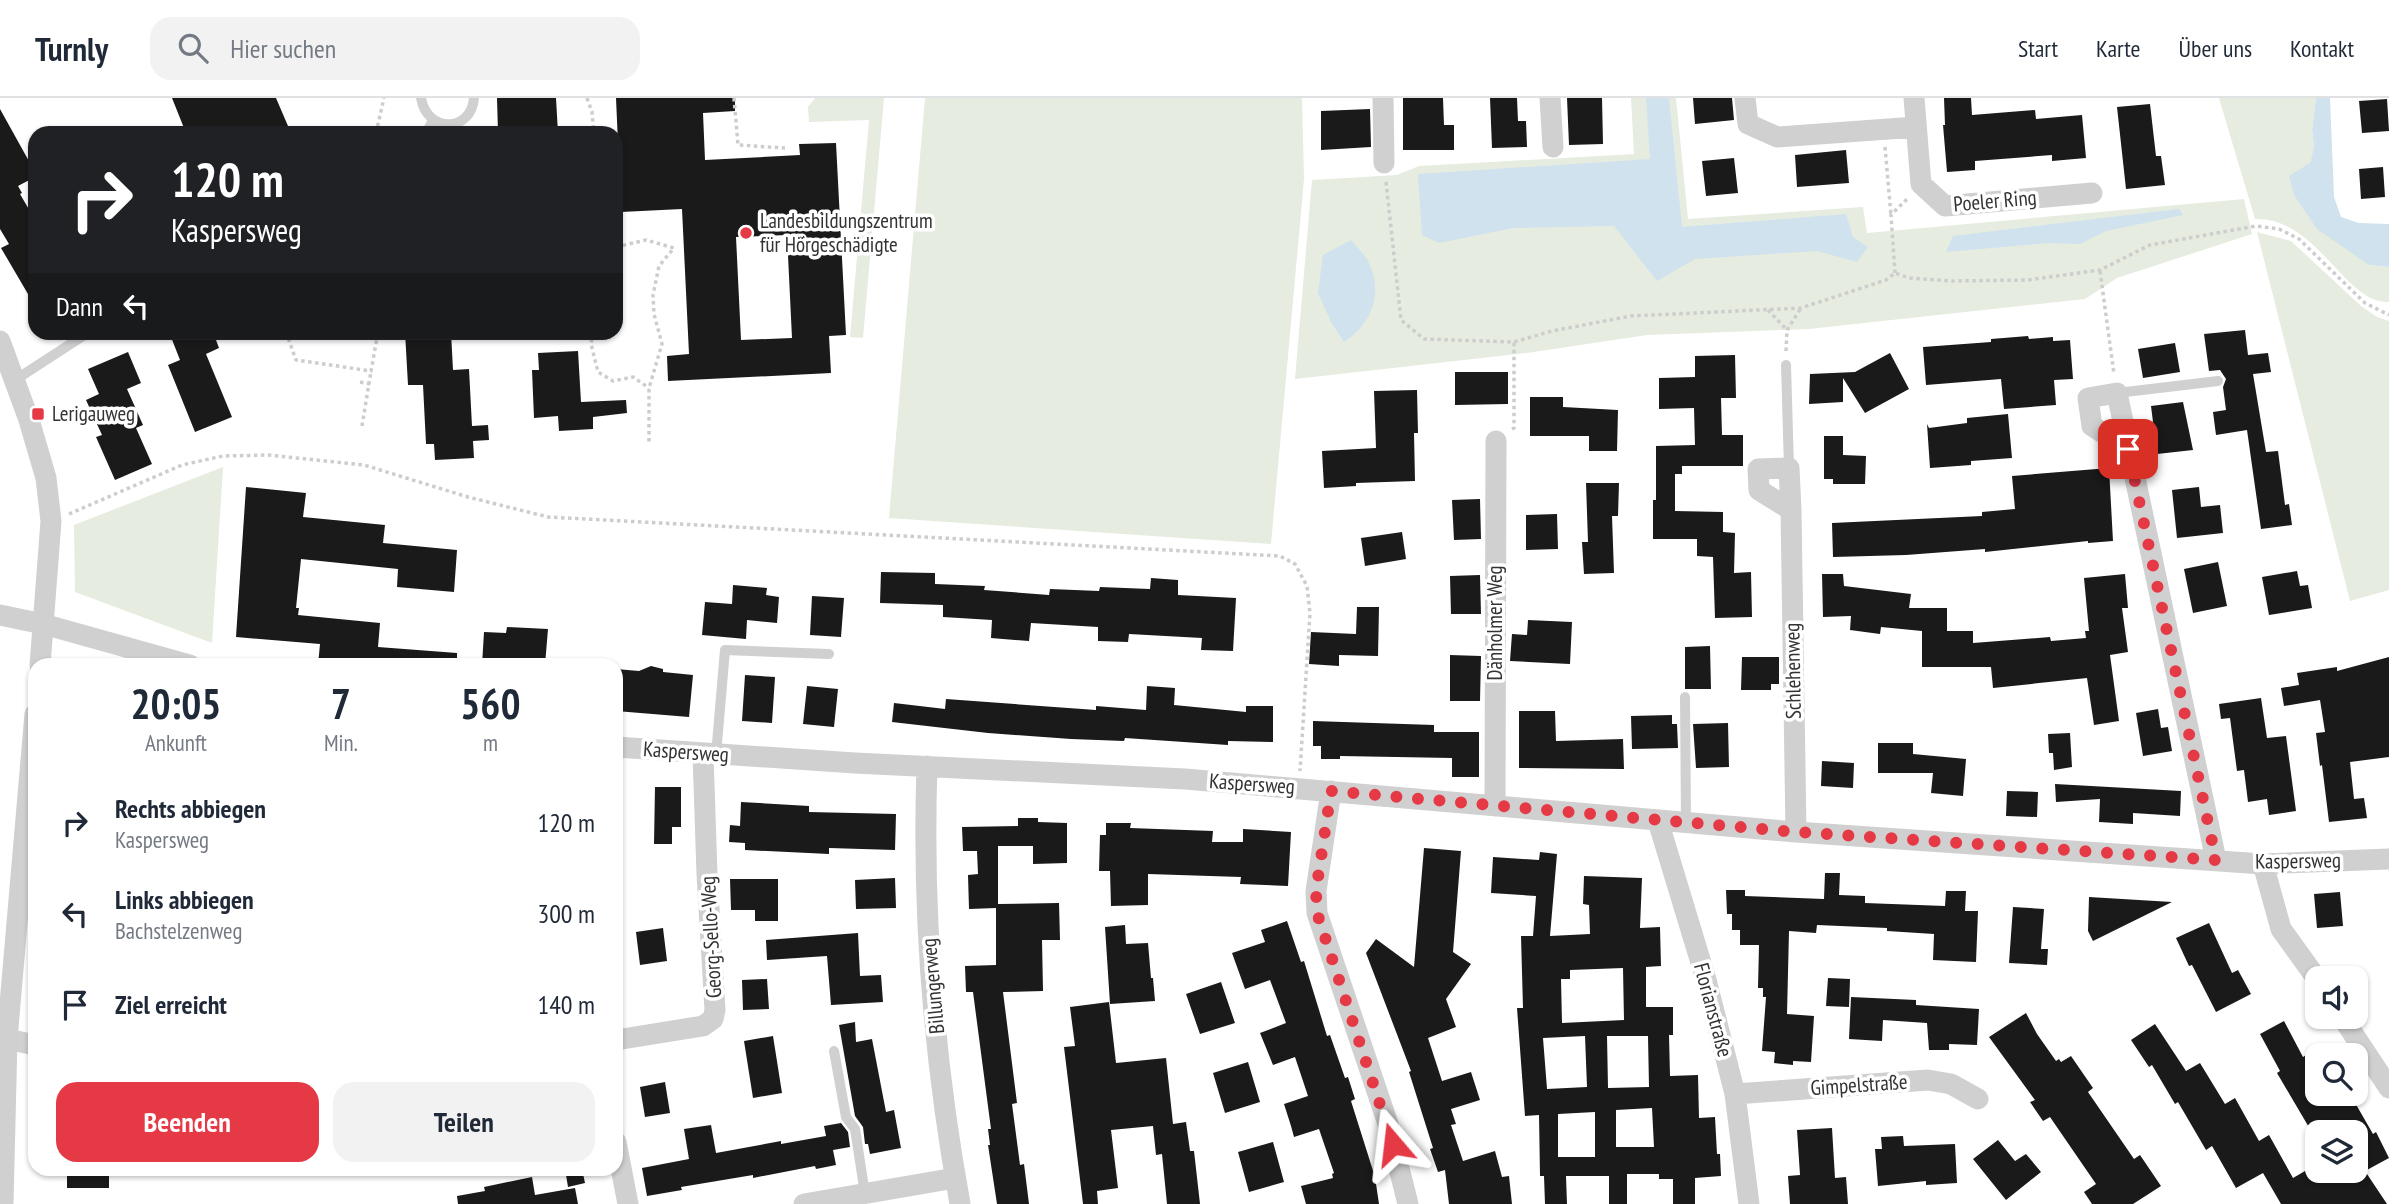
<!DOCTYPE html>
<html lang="de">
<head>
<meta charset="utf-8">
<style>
  :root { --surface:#fff; --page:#f2f2f3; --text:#1f2937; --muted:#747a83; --line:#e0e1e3; --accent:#e63946 }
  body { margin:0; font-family:"PT Sans Narrow",sans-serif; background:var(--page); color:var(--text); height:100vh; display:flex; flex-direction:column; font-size:26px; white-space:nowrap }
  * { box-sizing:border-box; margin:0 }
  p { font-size:23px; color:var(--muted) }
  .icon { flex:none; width:38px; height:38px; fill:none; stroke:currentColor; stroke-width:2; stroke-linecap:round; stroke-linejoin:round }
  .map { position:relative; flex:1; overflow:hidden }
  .details { position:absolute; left:28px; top:560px; width:595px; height:518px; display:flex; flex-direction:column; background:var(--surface); border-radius:21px; box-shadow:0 2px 5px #0004 }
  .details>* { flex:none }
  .banner { position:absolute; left:28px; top:28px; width:595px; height:214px; border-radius:21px; box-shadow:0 2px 5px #0004; background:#202124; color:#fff; overflow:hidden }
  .controls { position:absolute; left:2305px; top:868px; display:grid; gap:14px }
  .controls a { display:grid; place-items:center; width:63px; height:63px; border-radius:14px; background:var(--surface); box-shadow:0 2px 5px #0004; font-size:35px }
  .pin { position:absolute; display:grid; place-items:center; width:60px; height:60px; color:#fff; margin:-30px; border-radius:14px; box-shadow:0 4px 10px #0006 }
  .me { position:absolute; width:77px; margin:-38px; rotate:343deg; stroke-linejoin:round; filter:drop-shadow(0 0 5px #0008) }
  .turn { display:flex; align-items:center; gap:24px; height:147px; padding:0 28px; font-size:32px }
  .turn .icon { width:91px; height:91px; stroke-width:2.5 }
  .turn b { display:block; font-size:49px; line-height:60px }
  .then { display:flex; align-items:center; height:66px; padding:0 28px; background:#0003; gap:14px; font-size:26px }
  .eta { display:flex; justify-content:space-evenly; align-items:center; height:119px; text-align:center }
  .eta b { font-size:42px; font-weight:600; line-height:49px }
  .primary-button { display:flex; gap:14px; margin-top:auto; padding:14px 28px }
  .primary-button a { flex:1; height:80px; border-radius:21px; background:var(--accent); color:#fff; font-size:28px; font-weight:600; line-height:80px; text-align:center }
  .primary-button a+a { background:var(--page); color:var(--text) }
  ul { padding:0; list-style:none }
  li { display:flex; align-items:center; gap:21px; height:91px; padding:0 28px }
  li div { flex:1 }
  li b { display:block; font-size:26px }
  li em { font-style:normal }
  header { display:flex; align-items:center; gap:42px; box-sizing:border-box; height:98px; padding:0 35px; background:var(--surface); border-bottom:2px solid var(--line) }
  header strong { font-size:33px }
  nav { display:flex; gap:38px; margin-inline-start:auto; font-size:24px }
  .search { width:490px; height:63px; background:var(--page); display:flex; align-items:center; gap:18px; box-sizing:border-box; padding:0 24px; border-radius:21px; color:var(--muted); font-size:26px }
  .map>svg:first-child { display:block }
  .green { fill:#e6ecdf }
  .water { fill:#cfe2ee }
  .building { fill:#1a1a1a; fill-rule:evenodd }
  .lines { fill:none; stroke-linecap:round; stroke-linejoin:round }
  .path { stroke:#cdcdcd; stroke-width:3.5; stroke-dasharray:3.5 3.5; stroke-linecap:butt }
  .service { stroke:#d0d0d0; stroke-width:10 }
  .minor { stroke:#d0d0d0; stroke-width:21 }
  .route { stroke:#e63946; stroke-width:12; stroke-dasharray:0 21.6 }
  .poi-dot { fill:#e63946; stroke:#fff; stroke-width:2.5 }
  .labels { text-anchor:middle; stroke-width:7; stroke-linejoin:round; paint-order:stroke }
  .street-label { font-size:21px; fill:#333; stroke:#fff }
  .poi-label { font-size:21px; fill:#333; stroke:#fff; text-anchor:start }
</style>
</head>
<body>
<header>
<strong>Turnly</strong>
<div class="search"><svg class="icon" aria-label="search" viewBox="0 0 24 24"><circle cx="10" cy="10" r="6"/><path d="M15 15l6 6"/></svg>Hier suchen</div>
<nav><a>Start</a><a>Karte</a><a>Über uns</a><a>Kontakt</a></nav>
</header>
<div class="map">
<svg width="2389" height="1106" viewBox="0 0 2389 1106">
  <rect width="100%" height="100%" fill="#fff"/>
  <path class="green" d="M815 0H884L863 240 850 239 869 22 809 24 808 9Z
    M925 0H1302L1304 81 1271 446 889 420Z
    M1631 0H1676L1688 121 1863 109 1867 135 2244 101 2252 136 2117 180 2085 201 1809 231 1647 237 1527 255 1295 281 1312 82 1397 77 1419 68 1634 56Z
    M2219 0H2316L2312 32 2314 49 2310 65 2368 167 2389 169V204C2344 206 2318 119 2255 121Z
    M2257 134 2291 143 2361 208 2377 219 2389 223V492L2350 503Z
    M223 369 212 545 75 494 74 427Z"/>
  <path class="water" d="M1646 0H1669L1682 129 1846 116 1853 139 1868 149 1857 164 1817 153 1695 161 1657 183 1614 128 1513 130 1439 145 1422 137 1418 76 1650 61Z
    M2316 0H2330L2334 99 2341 119 2359 125 2389 126V169L2369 167 2317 131 2294 97 2289 78 2310 65 2314 49 2312 32Z
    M2179 111 2183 117 2106 133 2080 146 2048 145 1946 154 1953 138Z
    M1351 142C1357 149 1364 156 1368 163 1384 194 1372 226 1344 244L1331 224 1318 195 1323 157Z"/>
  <path class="building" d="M172 0H276L291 35H186Z
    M497 0H556L558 35H498Z
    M616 0H735V13L703 15 705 62 800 57 799 46 836 45 846 237 829 238 831 275 668 283 667 258 689 256 682 111 621 114ZM787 137 792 240 741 242 736 139Z
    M1403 0H1443L1444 27H1454V52H1403Z
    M1490 0H1517L1518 23H1526L1527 49 1492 50Z
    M1567 0H1602L1603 46 1569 47Z
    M1693 0H1732L1734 22 1695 26Z
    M1944 0H1971L1972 17 2035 12 2036 21 2082 17 2086 60 2052 63V57L1975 63V72L1947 74 1943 27H1945Z
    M2387 1 2389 33 2362 35 2359 3Z
    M2150 6 2156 58H2161L2165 87 2126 91 2117 9Z
    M0 11 35 74V79L18 88 22 95 20 96 34 120 28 124 35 135V145L28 149 35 160V208L1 150 9 146 0 131Z
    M1370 11 1371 49 1321 52V13Z
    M1846 52 1849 85 1797 89 1795 57Z
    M1734 60 1738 95 1706 98 1702 63Z
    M2383 69 2385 99 2361 101 2359 71Z
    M2245 232 2248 257 2268 255 2271 274 2253 276 2266 354 2278 353 2285 407 2289 406 2292 427 2261 431 2247 332 2216 337 2213 314 2226 312 2223 289 2226 281 2220 272 2209 273 2204 236Z
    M169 234H213L219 250 206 256 232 319 195 334 168 267 180 262Z
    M405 234H451L453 272 469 271 472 328 488 327 489 342 473 343 474 360 435 362 434 346H426L423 287H408Z
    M2028 238 2029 241 2053 239V243L2070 242 2073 281 2054 282 2056 307 2004 311 2001 281 1926 287 1923 249 1991 244V241Z
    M2175 245 2180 274 2143 280 2138 251Z
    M578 253 581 304 626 302 627 315 593 319V331L559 333 558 318 534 320 532 272H539L538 255Z
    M128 254 141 285 127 291 143 327 136 330 152 366 115 382 96 339 102 337 86 302 99 296 88 271Z
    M1890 255 1909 291 1865 315 1843 280V304L1809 306 1810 276 1855 274Z
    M1735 257 1736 300H1721L1722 337H1743V368H1682V376H1675V413L1723 414V434L1735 435 1734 475 1751 474 1752 519 1715 520 1713 459 1697 458V441H1653V402H1656V348L1695 347 1694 310 1659 311V280L1695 279V258Z
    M1455 274H1508V306L1455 307Z
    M1417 292 1418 335H1414L1415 383 1356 385V388L1324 390 1322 353 1376 350 1374 293Z
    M1530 299H1563V309L1618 312 1617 353H1589V338H1530Z
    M2183 304 2193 352 2157 356 2151 308Z
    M2008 316 2012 360 1971 363V367L1930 370 1927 326 1929 330 1967 325V320Z
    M1824 338H1843V357L1866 358 1865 386H1833V381H1824Z
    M2109 370 2113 443 2088 445V443L1985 454V451L1906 457 1833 459 1832 425 1982 418V414L2015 411 2012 378Z
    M1586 385H1619L1618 418H1612L1614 475 1584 476 1582 444H1588Z
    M246 389 306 395 303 419 385 427 383 445 457 452 454 494 397 489 398 471 301 461 296 510H299L298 517 380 525 378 549 457 555V567H318L320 546 236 539Z
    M2199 389 2201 409 2220 407 2223 435 2177 440 2172 392Z
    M1480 401 1481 441 1454 442 1452 402Z
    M1557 416 1558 451 1526 452V417Z
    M1402 434 1406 461 1365 468 1361 440Z
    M2218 464 2227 508 2193 515 2184 471Z
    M2297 473 2300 488 2308 487 2312 510 2269 517 2262 479Z
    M881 474 935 475V486L985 488 984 492 1049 497 1050 491 1099 493 1100 489 1150 491 1151 480 1178 482V497L1236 500 1233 553 1201 552 1202 540 1129 536 1128 544 1098 543V529L1031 525 1029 543 991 540 992 522 943 519V507L880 505Z
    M1822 476H1843L1844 488 1911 496 1909 510H1947V533H1973V545L2050 539 2051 543 2086 540 2085 533H2089L2084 480 2125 476 2128 510H2122L2128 554 2110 557 2119 623 2094 627 2087 580 1993 590 1991 569H1922V533L1881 529 1880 536 1850 532 1851 518 1823 519Z
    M1480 477 1481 516H1451L1450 478Z
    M733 487 767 490 766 497 779 499 777 525 747 522 746 541 702 537 705 504 732 506Z
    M812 498 844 500 841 539 810 537Z
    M1357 509H1379L1378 558 1339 557V568L1309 566 1311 534 1356 536Z
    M1528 522 1572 524 1570 566 1510 563 1512 536 1527 537Z
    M507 529 548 531 545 567H482L484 534 506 535Z
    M1710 548 1711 591H1685V549Z
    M1450 557 1481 558 1480 603H1450Z
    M1742 559H1779V586H1771V592H1741Z
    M2389 559V659L2350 664 2354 701 2364 700 2367 720 2329 724 2322 667 2320 668 2316 635 2325 634 2320 602 2284 608 2281 590 2299 587 2297 575 2337 569V573Z
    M651 568 663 571V574L693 577 689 619 616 613V571L639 573Z
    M745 577 775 579 772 625 742 623Z
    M807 588 838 591 834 629 803 626Z
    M1147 588 1175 590 1174 607 1246 614V608H1273V644L1228 643V647L1125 640 1124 643 1071 641 988 635 892 624 894 605 945 611 946 601 1096 612V608L1146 612Z
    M2261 600 2267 640 2286 638 2296 713 2269 717 2267 701 2248 704 2244 672 2237 673 2230 620 2221 621 2219 606Z
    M2158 611 2161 630 2168 629 2172 653 2143 658 2136 615Z
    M1519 613H1555L1556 643 1623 641 1624 671 1519 670Z
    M1672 617V626H1677L1678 650 1632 651 1631 618Z
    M1313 623 1434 627V634H1479V679H1452V660L1340 658V661H1321V648H1313Z
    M1728 625 1729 669 1696 670 1693 626Z
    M2070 635 2072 669 2054 672 2053 655H2049L2048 636Z
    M1878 645H1913V656L1966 661 1963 698 1931 695 1933 675H1878Z
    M1822 663 1854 665 1853 690 1821 688Z
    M2055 686 2181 693 2180 718 2133 715V726L2099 724 2100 701 2056 704Z
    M655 689H681V729H672V746H654Z
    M2007 693 2038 694 2037 719 2006 718Z
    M741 704 809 708V714L896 716 895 752 829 750V756L745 752V745L729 744 730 727 740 728Z
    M1018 720H1038V724L1067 725V765L1033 766V748H998V806L1059 805 1060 842H1042L1043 893 1003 894 1017 1005 1012 1006 1020 1067 1024 1066 1029 1106H997L988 1047H990L988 1031H991L973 894H966L965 868 996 867V810L969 811 968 777 978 776 977 753H963L962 729 1018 728Z
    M1106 725H1131L1130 730 1213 733 1212 744H1243V731L1291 734 1288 788 1240 786 1241 779 1148 776V807L1111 808 1110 773H1099L1100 737H1106Z
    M1424 750 1461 753 1453 854 1471 866 1446 901 1456 929 1428 940 1442 983 1471 974 1480 1002 1451 1011 1456 1026 1451 1027 1463 1063 1495 1053 1502 1079 1509 1078 1512 1106H1449L1445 1072 1438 1074 1430 1051 1433 1050 1409 974 1411 973 1366 855 1376 841 1414 869Z
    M1540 754 1557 756 1550 838 1590 836 1589 807 1583 806 1584 778 1642 780 1640 830 1660 829 1661 868 1646 869V909H1673V937H1669L1670 978 1698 977 1699 1020 1715 1019 1717 1056H1720L1721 1078 1695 1080V1106H1673V1081H1659V1076H1627V1106H1609V1078H1566L1567 1106H1545L1544 1078H1540L1539 1017 1525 1018 1517 910H1523L1521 838H1533L1536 798 1491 795 1493 759 1539 762ZM1623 870 1624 922 1562 925 1561 881H1570V872ZM1585 938 1587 989 1547 991 1543 940ZM1607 938H1648L1649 989 1608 990ZM1652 1010 1654 1049H1616V1012ZM1595 1014V1059H1558V1016Z
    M1825 775H1840L1839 797 1865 798V805L1945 808 1946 793H1966L1965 813H1978L1976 864 1933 862 1934 836 1887 833V830L1817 827 1816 835 1789 833 1787 916 1814 918 1811 964 1793 963V967L1774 965 1775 954 1762 953 1766 899H1763V890H1758L1759 847H1740V832H1732V816H1727L1726 792H1745V798L1824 801Z
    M895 780 896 810 856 811 855 782Z
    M730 781H778V823H755V812H731Z
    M2340 794 2343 828 2317 830 2314 796Z
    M2089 799 2172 804 2093 843 2088 833Z
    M2013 809 2044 811 2041 851H2048L2047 867 2009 865Z
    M1287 823 1301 864 1304 863 1327 938 1330 937 1345 980 1348 979 1355 1001 1351 1003 1375 1079 1379 1106H1306L1301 1088 1333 1080 1332 1076 1334 1075 1319 1031 1294 1039 1291 1028 1284 1006 1308 998 1295 959 1273 967 1260 935 1286 925 1270 882 1245 891 1232 855 1265 844 1261 832Z
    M2209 825 2232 875 2238 872 2251 896 2216 914 2192 867 2189 868 2176 840Z
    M1125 827 1126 846 1148 845 1151 880H1153L1155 903 1110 906 1105 829Z
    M663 830 667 863 640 867 636 834Z
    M858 835 860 878 881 877 883 904 831 907 827 858 767 862 766 842Z
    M1828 880 1850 881 1849 909 1826 908Z
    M767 881 769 911 743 912 742 882Z
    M1221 884 1235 925 1200 936 1186 896Z
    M1851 899 1916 902V907L1979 911 1977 947 1949 946V952H1929L1927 925 1883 922 1882 943 1849 941Z
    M1109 904 1116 965 1166 960 1173 1026 1186 1024 1190 1053H1194L1200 1106H1167L1162 1056 1156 1057 1153 1028 1111 1032 1118 1090 1097 1093 1098 1106H1083L1064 949 1075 948 1070 909Z
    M2026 915 2037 936 2056 963 2059 961 2061 964 2071 958 2093 990 2088 994 2134 1061 2140 1057 2161 1088 2133 1106H2092L2084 1094 2096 1086 2050 1019 2043 1023 2030 1004 2035 1002 1989 939Z
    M2284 923 2303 959 2308 956 2317 972V1008L2337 996H2350L2373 1036 2376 1034 2389 1060 2365 1073 2387 1106H2281L2263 1075 2236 1090 2212 1048 2206 1052 2178 1004 2175 1006 2152 967 2149 969 2131 942 2155 926 2186 973 2200 965 2225 1006 2235 1000 2259 1043 2269 1037 2293 1080 2317 1066V1073H2356V1022L2335 1034H2317V1043L2277 975 2280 973 2260 936Z
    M855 924 856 944 872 941 886 1014 894 1012 901 1050 870 1056 868 1046H865L863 1029 855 1018 839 927Z
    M773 938 782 995 753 1000 744 943Z
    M1248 964 1260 1004 1225 1015 1213 975Z
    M665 984 670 1015 645 1019 640 989Z
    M841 1025 848 1034 850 1049 833 1052 836 1067 816 1071 815 1068 753 1080V1077L681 1089 682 1092 647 1098 642 1070 689 1061 684 1031 711 1027 716 1055 781 1043V1046L826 1038 824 1028Z
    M1832 1030 1835 1080 1846 1079 1848 1106H1790L1788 1078 1800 1077 1797 1032Z
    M1903 1038 1904 1048 1955 1046 1957 1085 1926 1087V1083L1878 1088 1875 1051H1882L1881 1039Z
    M1998 1042 2015 1063 2026 1056 2041 1074 2006 1102 1973 1061Z
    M1273 1044 1284 1084 1249 1094 1238 1054Z
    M67 1071H109V1090H67Z
    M565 1071H582L585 1085 568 1089Z
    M532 1079 535 1097 575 1090 578 1106H458L457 1098 485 1093 484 1089Z"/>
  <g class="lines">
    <path class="path" d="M587 0 592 14 594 35
      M734 0 738 47 785 50
      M376 35 384 0
      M1885 49 1891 117
      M1386 84 1401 222 1424 241 1514 244 1552 233 1631 218 1801 210 1886 182 1895 175 1909 180 1952 183 2028 182 2100 172 2150 147 2256 128 2279 131 2299 141 2365 205 2389 217
      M616 149 646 142 674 150 659 168 653 197 654 216 662 246 649 290V344
      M2100 173 2114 276
      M1895 175 1891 117 1908 100
      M1768 212 1787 232
      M286 234 296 262 371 273 378 234
      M593 234 591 246 598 274 613 283 633 279 649 290
      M1786 253 1787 232 1801 210
      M360 284 370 286
      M362 328 371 273
      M1512 331 1514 330V244
      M69 416 182 367 223 358 268 357 364 367 468 399 548 419 1280 458 1295 466 1307 488 1310 515 1300 673"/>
    <path class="service" d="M421 0C427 35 471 35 474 0
      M426 35 433 22
      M1786 267 1789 370
      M15 282 89 234
      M2117 295 2218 283
      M1685 599 1686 725
      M716 657 725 552 829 556
      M21 784 35 786
      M834 953 846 1019 855 1031 865 1096"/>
    <path class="minor" d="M1383 0 1384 65
      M1550 0 1553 49
      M1745 0 1748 26 1777 39 1916 29
      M1914 0 1921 86 1945 108 2092 95
      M0 243 29 322 46 380 51 423 40 567
      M2128 351 2092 328 2088 300 2117 295 2216 762
      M1791 412 1759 392 1758 371 1789 370 1791 412 1796 734
      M0 517 43 526 190 567
      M616 649 855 665 1185 681 1796 734 2263 766 2389 761
      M927 668C922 813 934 963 960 1106
      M1331 693 1316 793 1317 815 1388 1026 1408 1106
      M1495 708 1496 343
      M1658 723 1705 878 1735 996 1749 1106
      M2263 766 2281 831 2317 881
      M2342 919 2389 990
      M7 941 35 947
      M616 942 703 928 713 921 715 912 707 776 703 656
      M1735 996 1928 982 1951 986 1978 1001
      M616 1044 628 1106
      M3 1106 7 941 35 616
      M804 1106 955 1080"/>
  </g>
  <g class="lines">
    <path class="route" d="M1393 1046 1317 815 1316 793 1331 693 1796 734 2216 762 2128 351"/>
  </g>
  <g class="poi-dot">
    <circle cx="746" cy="135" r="7"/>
    <rect x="31" y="309" width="14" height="14" rx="3.5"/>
  </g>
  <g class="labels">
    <g class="street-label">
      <text transform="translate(1995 103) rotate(-5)" y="7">Poeler Ring</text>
      <text transform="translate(1495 525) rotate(-90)" y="7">Dänholmer Weg</text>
      <text transform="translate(1793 573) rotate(-91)" y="7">Schlehenweg</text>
      <text transform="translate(686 654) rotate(4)" y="7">Kaspersweg</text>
      <text transform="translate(1252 686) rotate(4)" y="7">Kaspersweg</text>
      <text transform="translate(2298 763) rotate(-1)" y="7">Kaspersweg</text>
      <text transform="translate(711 839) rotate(-93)" y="7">Georg-Sello-Weg</text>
      <text transform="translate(933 888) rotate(-95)" y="7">Billungerweg</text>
      <text transform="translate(1713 912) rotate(75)" y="7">Florianstraße</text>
      <text transform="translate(1859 987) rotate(-4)" y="7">Gimpelstraße</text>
    </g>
    <g class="poi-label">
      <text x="760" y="130">Landesbildungszentrum<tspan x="760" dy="24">für Hörgeschädigte</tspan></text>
      <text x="52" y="323">Lerigauweg</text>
    </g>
  </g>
</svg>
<div class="controls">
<a><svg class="icon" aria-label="sound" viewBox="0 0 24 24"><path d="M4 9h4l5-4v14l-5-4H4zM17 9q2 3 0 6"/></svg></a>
<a><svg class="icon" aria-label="search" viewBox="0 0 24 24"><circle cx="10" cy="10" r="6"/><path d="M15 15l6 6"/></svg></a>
<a><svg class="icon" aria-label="layers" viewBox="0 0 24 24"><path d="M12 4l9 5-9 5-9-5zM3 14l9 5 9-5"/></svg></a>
</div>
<div class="pin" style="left:2128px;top:351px;background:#d93025"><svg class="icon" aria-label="arrive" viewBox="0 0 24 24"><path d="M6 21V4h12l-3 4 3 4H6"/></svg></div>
<svg class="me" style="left:1393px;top:1046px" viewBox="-20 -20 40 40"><path d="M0-17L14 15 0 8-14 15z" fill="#e63946" stroke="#fff" stroke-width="4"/></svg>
<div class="banner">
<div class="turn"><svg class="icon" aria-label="right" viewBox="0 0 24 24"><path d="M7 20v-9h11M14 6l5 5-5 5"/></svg><div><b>120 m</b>Kaspersweg</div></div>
<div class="then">Dann<svg class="icon" aria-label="left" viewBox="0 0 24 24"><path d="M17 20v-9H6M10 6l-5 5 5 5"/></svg></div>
</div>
<section class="details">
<div class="eta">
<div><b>20:05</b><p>Ankunft</p></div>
<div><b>7</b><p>Min.</p></div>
<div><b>560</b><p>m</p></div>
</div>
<ul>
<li><svg class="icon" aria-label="right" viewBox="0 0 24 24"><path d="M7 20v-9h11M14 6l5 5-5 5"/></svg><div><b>Rechts abbiegen</b><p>Kaspersweg</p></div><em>120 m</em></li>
<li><svg class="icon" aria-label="left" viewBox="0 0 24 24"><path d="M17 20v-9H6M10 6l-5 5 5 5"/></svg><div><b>Links abbiegen</b><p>Bachstelzenweg</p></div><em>300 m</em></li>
<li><svg class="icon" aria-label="arrive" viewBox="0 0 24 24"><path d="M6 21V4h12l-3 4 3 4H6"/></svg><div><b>Ziel erreicht</b></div><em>140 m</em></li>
</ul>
<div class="primary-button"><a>Beenden</a><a>Teilen</a></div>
</section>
</div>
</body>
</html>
